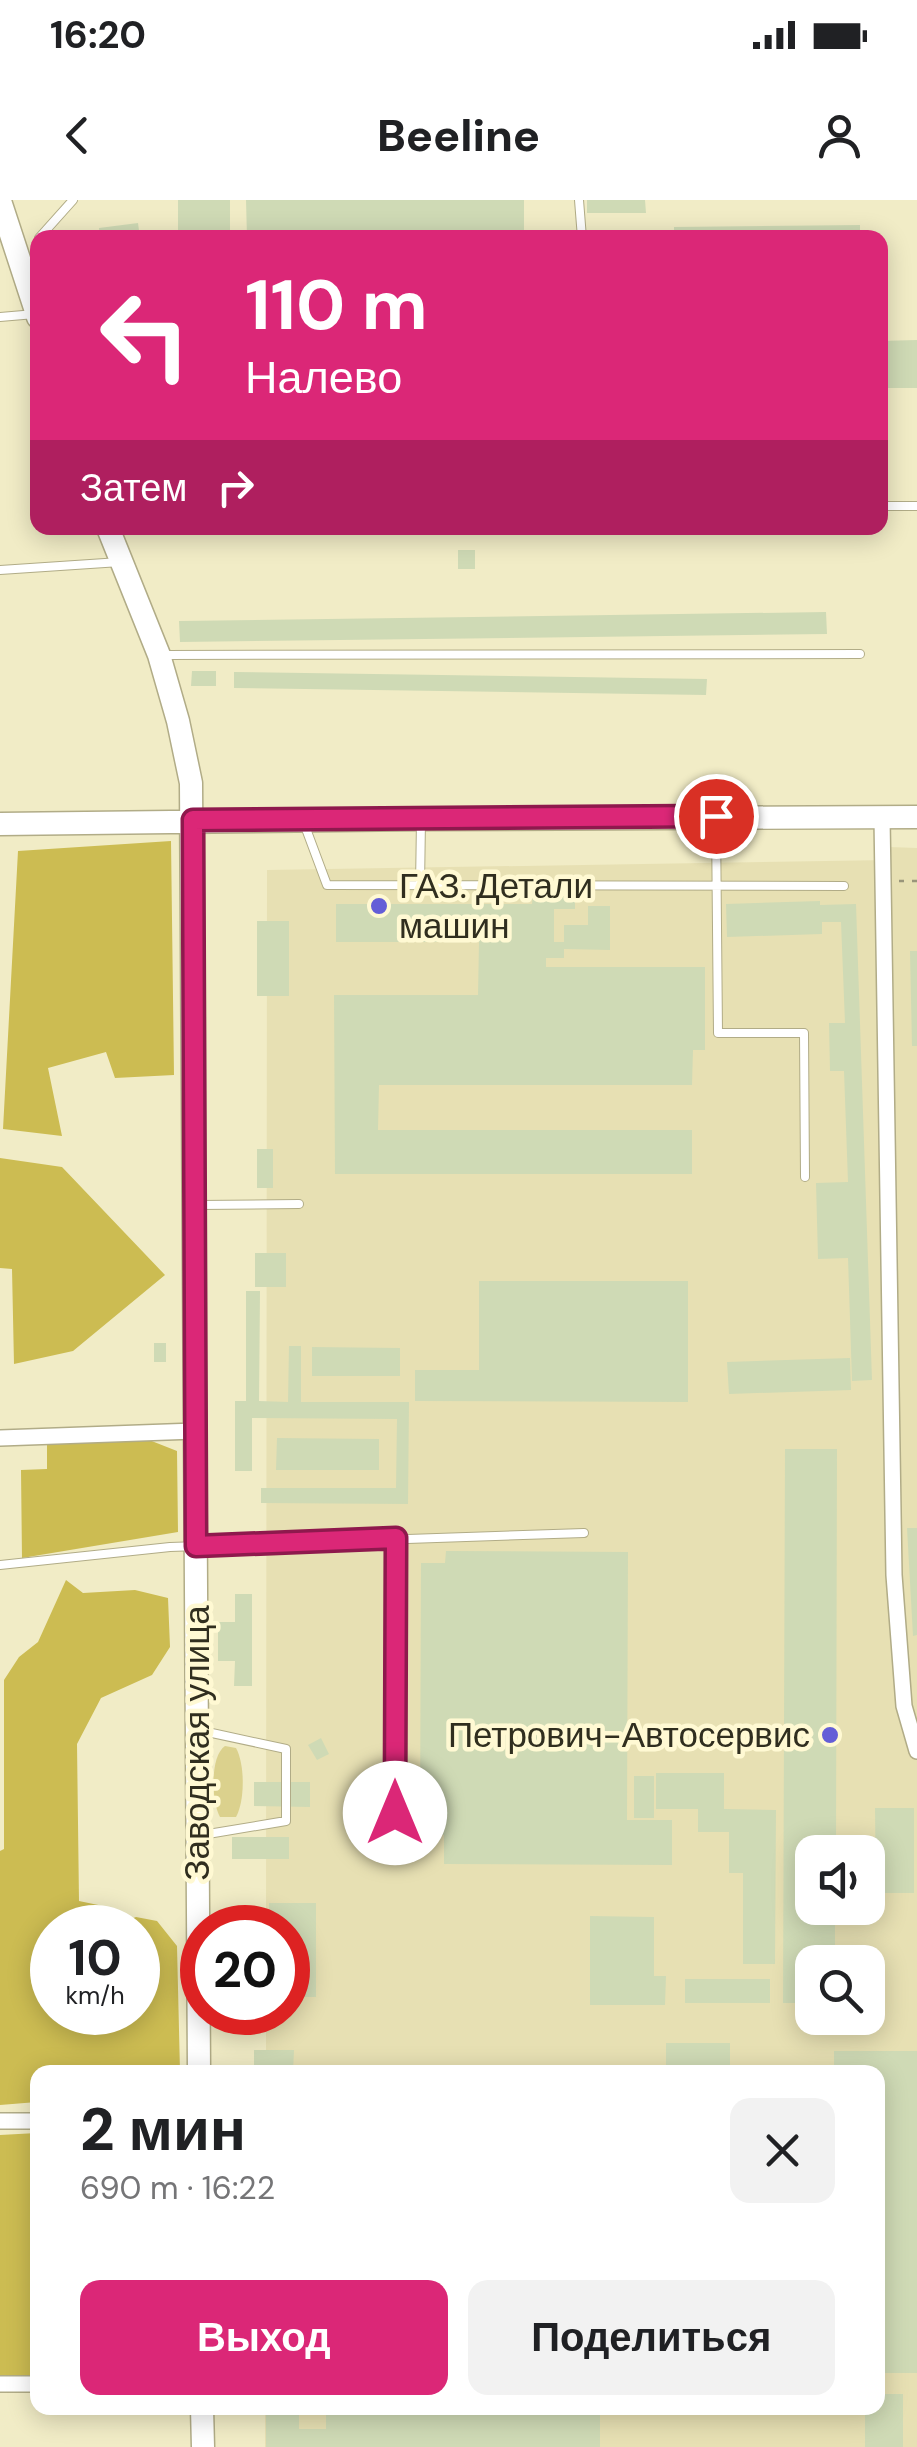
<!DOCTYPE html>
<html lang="ru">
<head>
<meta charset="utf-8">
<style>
  :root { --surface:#fff; --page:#f2f2f2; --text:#202124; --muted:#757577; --accent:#db2777 }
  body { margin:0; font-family:"DM Sans",sans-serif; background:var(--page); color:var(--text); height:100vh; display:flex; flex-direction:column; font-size:38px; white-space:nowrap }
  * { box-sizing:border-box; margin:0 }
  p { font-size:32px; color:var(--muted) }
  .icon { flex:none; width:55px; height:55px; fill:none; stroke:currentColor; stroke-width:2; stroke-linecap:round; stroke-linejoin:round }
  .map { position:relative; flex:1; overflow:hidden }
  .sheet { position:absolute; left:30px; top:1865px; width:855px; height:350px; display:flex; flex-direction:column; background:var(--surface); border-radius:20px; box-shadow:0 5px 25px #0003 }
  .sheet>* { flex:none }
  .banner { position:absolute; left:30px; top:30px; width:858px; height:305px; border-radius:20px; box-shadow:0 5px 25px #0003; background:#db2777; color:#fff; overflow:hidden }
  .controls { position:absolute; left:795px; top:1635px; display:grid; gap:20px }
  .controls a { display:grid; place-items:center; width:90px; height:90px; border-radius:20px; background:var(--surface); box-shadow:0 5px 25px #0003; font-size:50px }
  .speed { position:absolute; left:30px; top:1705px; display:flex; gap:20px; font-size:50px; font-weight:700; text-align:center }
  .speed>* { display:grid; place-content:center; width:130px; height:130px; border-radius:50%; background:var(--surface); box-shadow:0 5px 25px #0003; line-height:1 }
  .speed small { font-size:25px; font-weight:400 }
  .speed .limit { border:15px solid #d22; background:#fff; color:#111 }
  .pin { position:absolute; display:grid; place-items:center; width:85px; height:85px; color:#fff; margin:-42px; border:5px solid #fff; border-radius:50%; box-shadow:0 2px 10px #0007 }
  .me { position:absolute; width:110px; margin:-55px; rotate:0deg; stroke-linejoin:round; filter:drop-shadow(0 0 8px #0008) }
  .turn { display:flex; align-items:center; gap:35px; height:210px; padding:0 50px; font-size:45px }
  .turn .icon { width:130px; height:130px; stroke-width:2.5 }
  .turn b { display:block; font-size:70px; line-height:85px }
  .then { display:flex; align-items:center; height:95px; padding:0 50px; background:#0003; gap:20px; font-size:38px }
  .round { display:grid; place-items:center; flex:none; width:105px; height:105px; border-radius:20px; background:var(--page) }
  .head { display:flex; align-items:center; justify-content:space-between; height:170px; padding:0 50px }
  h1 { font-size:60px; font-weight:800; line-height:75px }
  .button { display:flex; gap:20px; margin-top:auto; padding:20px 50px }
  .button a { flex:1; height:115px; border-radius:20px; background:var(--accent); color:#fff; font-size:40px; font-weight:800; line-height:115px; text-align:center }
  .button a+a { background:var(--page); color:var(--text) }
  .status { display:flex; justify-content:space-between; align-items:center; height:70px; padding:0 50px; background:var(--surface); direction:ltr }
  .status svg { height:28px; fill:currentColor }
  header { display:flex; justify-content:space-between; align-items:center; height:130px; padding:0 50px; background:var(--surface); font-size:45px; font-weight:800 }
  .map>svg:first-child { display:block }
  .built { fill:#e7e0b3; fill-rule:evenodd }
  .green { fill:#dbd18d }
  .forest { fill:#ccbc52; fill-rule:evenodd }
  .building { fill:#cfdab5 }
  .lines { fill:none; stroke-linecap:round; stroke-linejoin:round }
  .lane-casing { stroke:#b1ac87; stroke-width:10 }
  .street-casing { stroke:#b1ac87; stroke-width:18 }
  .secondary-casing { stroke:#b1ac87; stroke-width:25 }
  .path { stroke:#99957a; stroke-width:2.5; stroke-dasharray:5 8; stroke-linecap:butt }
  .lane { stroke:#fff; stroke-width:8 }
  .street { stroke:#fff; stroke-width:15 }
  .secondary { stroke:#fff; stroke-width:22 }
  .route-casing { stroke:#8e194d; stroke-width:25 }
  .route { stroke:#db2777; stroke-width:18 }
  .poi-dot { fill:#645ed7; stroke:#fff9d3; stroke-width:4 }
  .labels { text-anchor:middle; stroke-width:9; stroke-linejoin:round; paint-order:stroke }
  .poi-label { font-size:35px; fill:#302e1f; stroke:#fff9d3; text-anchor:start }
  .street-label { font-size:35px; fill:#302e1f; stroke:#fff9d3 }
</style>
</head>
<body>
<div class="status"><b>16:20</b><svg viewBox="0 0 49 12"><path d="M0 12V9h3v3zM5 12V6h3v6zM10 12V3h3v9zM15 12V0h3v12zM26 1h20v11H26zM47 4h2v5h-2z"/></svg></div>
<header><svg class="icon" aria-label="back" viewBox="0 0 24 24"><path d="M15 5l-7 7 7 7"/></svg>Beeline<svg class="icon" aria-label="person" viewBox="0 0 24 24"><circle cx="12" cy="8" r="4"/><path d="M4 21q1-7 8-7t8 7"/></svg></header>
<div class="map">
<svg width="917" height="2247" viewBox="0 0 917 2247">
  <rect width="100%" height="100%" fill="#f1ecc6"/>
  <path class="built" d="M889 647 917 648V2247H265V2208H878V1872H266V1813L288 1812V1728L266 1727 267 670 889 660ZM812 1652H868V1708H812ZM812 1762H868V1818H812Z"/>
  <path class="green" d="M225 1546 236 1548C245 1564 245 1601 236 1617H220C211 1601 210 1556 225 1546Z"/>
  <path class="forest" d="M171 641 174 875 115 878 106 852 48 868 62 936 3 929 18 651Z
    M0 958 62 967 165 1075 73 1151 14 1164 12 1069 0 1068Z
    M144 1238 177 1251 178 1332 22 1358 21 1270 47 1269V1245Z
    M66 1380 83 1393 135 1390 168 1398 170 1447 152 1475 101 1498 77 1544 79 1701 103 1706 118 1724 136 1717 157 1721 177 1746 180 1872H38L37 1902 0 1905V1651L4 1649V1480L19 1457 38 1442ZM52 1728H138V1812H52Z
    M37 1933V2178L0 2177V1935Z"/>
  <path class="building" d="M178 0H230V38H178Z
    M246 0H524V38H247Z
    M587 0H645L646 13H587Z
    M138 23 140 38H100L99 28Z
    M860 25V38H674V27Z
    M917 140V188H880V141Z
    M458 350H475V369H458Z
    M826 412 827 434 180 442 179 421Z
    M192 471H216V486H191Z
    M234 472 707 479 706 495 234 488Z
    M533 693H575V709H554V742H564V725H588V706H610V750L564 749V758H546V767H705V850H693L692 885H379L378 930H692V974H335L334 795H478L479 742H336V704H532Z
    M820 701V705L856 704 872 1180 852 1181 848 1058 818 1059 816 983 848 982 844 871H830L829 823H845L841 722H822V734L727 737 726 704Z
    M257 721H289V796H257Z
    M910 751H917V846H912Z
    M257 949H273V988H257Z
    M255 1053H286V1087H255Z
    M479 1081H688V1202L415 1201V1170H479Z
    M246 1091H260L259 1201 288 1202 289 1146H301V1202H409L408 1304 261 1303V1288H396L397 1219 252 1218V1271H235V1201H246Z
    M154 1143H166V1162H154Z
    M312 1147 400 1148V1176H312Z
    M850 1158 851 1190 729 1194 727 1162Z
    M277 1238 379 1239V1270H276Z
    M785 1249H837L836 1652H812V1708H835V1762H812V1803H783Z
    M907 1328H917V1435L913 1436Z
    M446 1351 628 1352 627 1620H672V1665L444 1664V1635H420L421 1363H445Z
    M235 1394H252V1486H234L235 1461H218V1422H235Z
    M321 1538 329 1554 317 1560 308 1545Z
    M656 1573H724V1609L776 1610 775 1764H743V1673H729V1632H698V1609H656Z
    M634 1576H654V1618H634Z
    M254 1582H310V1607L254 1606Z
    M875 1608H914V1693H876Z
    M232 1637H289V1659H232Z
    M269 1703H316V1797H288V1728H269Z
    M590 1716 654 1717V1776H666L665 1805H590Z
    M685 1779H770V1803H685Z
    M666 1843H730V1872H666Z
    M254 1850H294L293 1872H254Z
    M834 1851H917V2173H878V1872H834Z
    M878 2194H903V2247H865V2208H878Z
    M266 2208H299V2229H326V2208H600V2247H266Z"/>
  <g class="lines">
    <defs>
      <path id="lane" d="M579 0 582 38
        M39 38 73 0
        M0 117 35 114
        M880 306H917
        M0 370 120 362
        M165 455 860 454
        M716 621 718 833H804L805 977
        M305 626 327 685 844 686
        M420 686 421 620
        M199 1005 299 1004
        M0 1365 170 1347 584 1333
        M198 1530 286 1549V1621L202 1635
        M395 1613 396 1338"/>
      <path id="street" d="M882 618 894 1375 904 1506 917 1551
        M0 1238 195 1231
        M0 1921H38
        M0 2184H38"/>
      <path id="secondary" d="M0 1 38 117
        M108 328 159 455 178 521 191 583 199 1872
        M0 624 421 619 917 617
        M202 2208 203 2247"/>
    </defs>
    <use href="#lane" class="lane-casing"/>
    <use href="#street" class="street-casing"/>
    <use href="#secondary" class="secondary-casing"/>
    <path class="path" d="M899 681H917"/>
    <use href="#lane" class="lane"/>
    <use href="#street" class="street"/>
    <use href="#secondary" class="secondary"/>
  </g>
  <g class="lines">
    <defs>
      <path id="route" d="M395 1613 396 1338 196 1346 193 620 716 616"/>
    </defs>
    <use href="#route" class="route-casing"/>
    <use href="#route" class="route"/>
  </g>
  <g class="poi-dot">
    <circle cx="379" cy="706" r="10"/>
    <circle cx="830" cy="1535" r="10"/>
  </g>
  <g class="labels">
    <g class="poi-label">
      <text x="399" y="698">ГАЗ. Детали<tspan x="399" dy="40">машин</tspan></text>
      <text x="810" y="1547" text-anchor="end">Петрович-Автосервис</text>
    </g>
    <g class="street-label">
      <text transform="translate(197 1543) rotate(-90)" y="12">Заводская улица</text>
    </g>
  </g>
</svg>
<div class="controls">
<a><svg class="icon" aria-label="sound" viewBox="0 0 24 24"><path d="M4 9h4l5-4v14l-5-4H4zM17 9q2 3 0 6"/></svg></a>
<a><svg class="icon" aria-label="search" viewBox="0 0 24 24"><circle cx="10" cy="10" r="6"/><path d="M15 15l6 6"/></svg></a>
</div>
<div class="speed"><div>10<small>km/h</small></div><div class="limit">20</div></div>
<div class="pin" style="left:716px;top:616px;background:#d93025"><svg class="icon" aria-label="arrive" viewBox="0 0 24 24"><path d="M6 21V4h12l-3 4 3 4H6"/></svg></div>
<svg class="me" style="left:395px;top:1613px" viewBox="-20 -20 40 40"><circle r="19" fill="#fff"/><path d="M0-13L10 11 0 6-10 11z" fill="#db2777"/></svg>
<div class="banner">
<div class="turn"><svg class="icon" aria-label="left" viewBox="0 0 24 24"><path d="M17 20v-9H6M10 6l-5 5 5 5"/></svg><div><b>110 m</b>Налево</div></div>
<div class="then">Затем<svg class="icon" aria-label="right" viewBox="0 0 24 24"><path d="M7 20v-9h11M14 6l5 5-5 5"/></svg></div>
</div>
<section class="sheet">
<div class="head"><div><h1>2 мин</h1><p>690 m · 16:22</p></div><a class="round"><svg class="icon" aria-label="close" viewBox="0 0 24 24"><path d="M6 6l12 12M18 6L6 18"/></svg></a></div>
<div class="button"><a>Выход</a><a>Поделиться</a></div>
</section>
</div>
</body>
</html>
